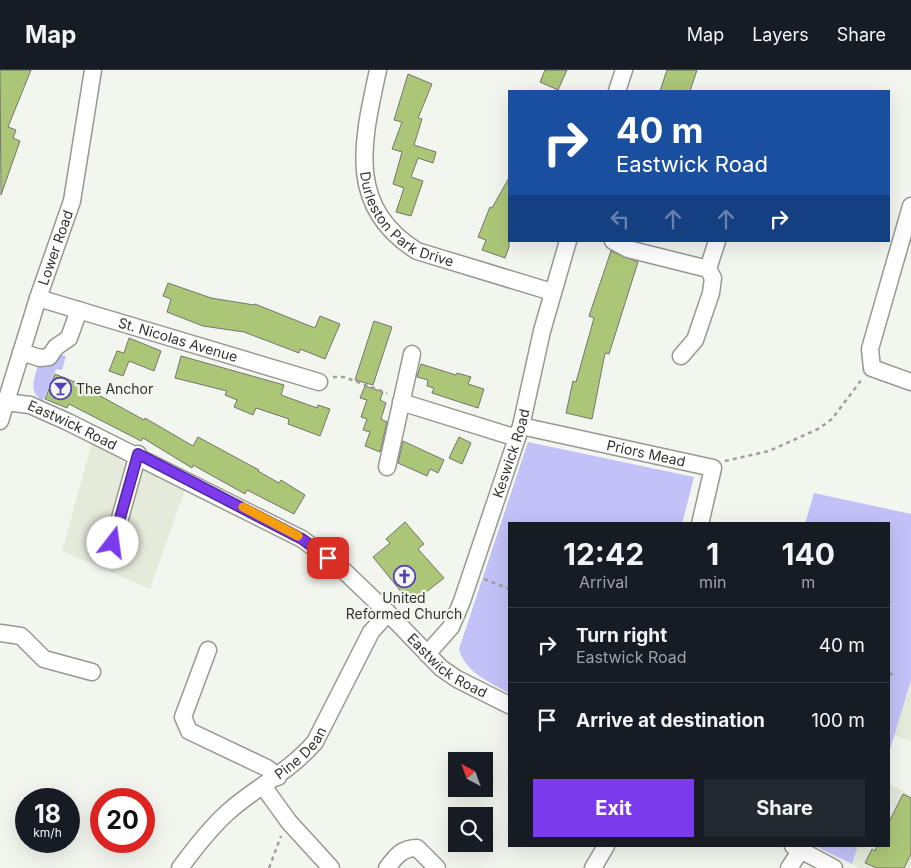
<!DOCTYPE html>
<html lang="en">
<head>
<meta charset="utf-8">
<style>
  :root { --surface:#171b24; --page:#242831; --text:#f1f3f6; --muted:#9ea1a6; --line:#363941; --accent:#7c3aed }
  body { margin:0; font-family:Inter,sans-serif; background:var(--page); color:var(--text); height:100vh; display:flex; flex-direction:column; font-size:19px; white-space:nowrap }
  * { box-sizing:border-box; margin:0 }
  p { font-size:16px; color:var(--muted) }
  .icon { flex:none; width:28px; height:28px; fill:none; stroke:currentColor; stroke-width:2; stroke-linecap:round; stroke-linejoin:round }
  .map { position:relative; flex:1; overflow:hidden }
  .sheet { position:absolute; left:508px; top:452px; width:382px; height:325px; display:flex; flex-direction:column; background:var(--surface); border-radius:0px; box-shadow:0 5px 20px #0002 }
  .sheet>* { flex:none }
  .top-card { position:absolute; left:508px; top:20px; width:382px; height:152px; border-radius:0px; box-shadow:0 5px 20px #0002; background:#1a4fa0; color:#fff; overflow:hidden }
  .needle { width:32px; rotate:319deg }
  .tools { position:absolute; left:448px; top:682px; display:grid; gap:10px }
  .tools a { display:grid; place-items:center; width:45px; height:45px; border-radius:0px; background:var(--surface); box-shadow:0 5px 20px #0002; font-size:25px }
  .speed { position:absolute; left:15px; top:718px; display:flex; gap:10px; font-size:25px; font-weight:700; text-align:center }
  .speed>* { display:grid; place-content:center; width:65px; height:65px; border-radius:50%; background:var(--surface); box-shadow:0 5px 20px #0002; line-height:1 }
  .speed small { font-size:12px; font-weight:400 }
  .speed .limit { border:8px solid #d22; background:#fff; color:#111 }
  .pin { position:absolute; display:grid; place-items:center; width:42px; height:42px; color:#fff; margin:-21px; border-radius:10px; box-shadow:0 2px 8px #0006 }
  .me { position:absolute; width:55px; margin:-28px; rotate:15deg; stroke-linejoin:round; filter:drop-shadow(0 0 4px #0008) }
  .turn { display:flex; align-items:center; gap:18px; height:105px; padding:0 25px; font-size:22px }
  .turn .icon { width:65px; height:65px; stroke-width:2.5 }
  .turn b { display:block; font-size:35px; line-height:42px }
  .lanes { display:flex; align-items:center; height:48px; padding:0 25px; background:#0003; justify-content:center; gap:25px; direction:ltr }
  .lanes .off { opacity:.35 }
  .eta { display:flex; justify-content:space-evenly; align-items:center; height:85px; text-align:center }
  .eta b { font-size:30px; font-weight:700; line-height:35px }
  .button { display:flex; gap:10px; margin-top:auto; padding:10px 25px }
  .button a { flex:1; height:58px; border-radius:0px; background:var(--accent); color:#fff; font-size:20px; font-weight:700; line-height:58px; text-align:center }
  .button a+a { background:var(--page); color:var(--text) }
  ul { padding:0; list-style:none }
  li { display:flex; align-items:center; gap:15px; height:75px; padding:0 25px; border-top:1px solid var(--line) }
  li div { flex:1 }
  li b { display:block; font-size:19px }
  li em { font-style:normal }
  header { display:flex; align-items:center; gap:30px; box-sizing:border-box; height:70px; padding:0 25px; background:var(--surface); border-bottom:1px solid var(--line) }
  header strong { font-size:24px }
  nav { display:flex; gap:28px; margin-inline-start:auto; font-size:18px }
  .map>svg:first-child { display:block }
  .built { fill:#e5eadb }
  .green { fill:#c2c2f8 }
  .building { fill:#acc678; stroke:#73756e }
  .lines { fill:none; stroke-linecap:round; stroke-linejoin:round }
  .minor-casing { stroke:#969891; stroke-width:19 }
  .path { stroke:#9ea19b; stroke-width:2.5; stroke-dasharray:4 4; stroke-linecap:butt }
  .minor { stroke:#fff; stroke-width:16 }
  .route-casing { stroke:#51269a; stroke-width:12 }
  .route { stroke:#7c3aed; stroke-width:9 }
  .slow { stroke:#f59e0b; stroke-width:9 }
  .labels { text-anchor:middle; stroke-width:4.5; stroke-linejoin:round; paint-order:stroke }
  .street-label { font-size:14px; fill:#323330; stroke:#f3f6ee }
  .poi-label { font-size:14px; fill:#323330; stroke:#f3f6ee; text-anchor:start }
</style>
</head>
<body>
<header>
<strong>Map</strong>
<nav><a>Map</a><a>Layers</a><a>Share</a></nav>
</header>
<div class="map">
<svg width="911" height="798" viewBox="0 0 911 798">
  <rect width="100%" height="100%" fill="#f3f6ee"/>
  <path class="built" d="M93 369 188 411 150 519 62 481Z
    M911 610V671L894 665Z
    M889 714 911 725V798H859L852 794 858 776H889Z"/>
  <path class="green" d="M58 284 66 286 62 300 56 299 43 331C28 322 34 310 38 295Z
    M528 372 694 407 682 454H509V623C489 612 465 602 459 579Z
    M814 423 911 444V610L889 683V454H805Z
    M815 776H858L852 794Z"/>
  <path class="building" d="M0 0H31L8 57 16 60 13 68 20 71 1 125Z
    M545 0H567L558 20 540 12Z
    M667 0H697L690 21H660Z
    M408 4 432 14 418 48 422 49 414 75 436 82 433 93 418 88 411 107 423 111 411 146 396 142 404 118 393 114 402 82 392 79 402 52 394 50Z
    M509 108V177L505 188 482 180 486 170 478 167 490 137 492 138Z
    M611 181 638 192 609 284 605 283 592 349 566 343 573 311 576 312 594 248 589 246Z
    M168 213 211 228 254 235 255 234 315 258 320 246 340 254 325 289 300 279 299 283 244 262 203 256 167 242 171 229 163 226Z
    M374 251 392 257 373 315 355 310Z
    M129 268 161 281 154 301 129 291 123 306 109 301 117 281 124 283Z
    M181 286 284 315 281 325 317 338 318 335 330 339 320 366 288 354 289 349 256 338 253 345 234 337 237 330 225 325 227 321 175 308Z
    M421 294 456 305 457 303 471 307 468 314 484 319 478 338 432 323 434 318 427 316 428 310 417 307Z
    M55 304 75 312 144 350 145 348 193 376 198 367 259 400 258 401 279 413 281 410 305 425 294 444 247 420 245 424 193 395 192 398 143 368 141 371 69 334 67 338 45 329Z
    M365 316 383 322 380 330 386 333 381 349 387 352 380 382 365 376 370 362 363 360 367 349 361 347 367 330 360 328Z
    M459 367 471 373 462 394 449 388Z
    M403 371 444 390 438 403 430 399 427 406 398 393Z
    M405 452 424 474 418 479 444 508 411 534 373 487 390 473 386 469Z
    M903 724 911 728V784L904 798H877L865 793 872 779 875 781 877 776H889V752Z"/>
  <g class="lines">
    <defs>
      <g id="minor">
        <path id="s1" d="M378 0C363 70 345 136 417 181L552 222"/>
        <path d="M617 21 624 0"/>
        <path d="M911 136 870 279 872 298 911 312"/>
        <path d="M613 171 628 179 708 199 713 208 711 223 695 270 681 286"/>
        <path d="M708 199 717 171"/>
        <path id="s2" d="M38 228 319 312"/>
        <path d="M21 282 40 288 49 287 56 277 69 268 79 240"/>
        <path id="s3" d="M5 332 30 335 68 352 302 469 341 498 388 543 441 598 457 609 509 635"/>
        <path d="M401 332 517 368"/>
        <path id="s4" d="M0 351 38 228 72 131 93 0"/>
        <path id="s5" d="M521 356 713 398 700 454"/>
        <path d="M387 397 412 284"/>
        <path d="M113 473 138 384"/>
        <path d="M0 563 21 566 44 589 92 602"/>
        <path d="M208 580 183 647 189 661 267 698 278 707"/>
        <path id="s6" d="M427 584 451 557 462 531 521 356 542 261 568 171"/>
        <path d="M263 716 289 752 331 798"/>
        <path d="M793 776 834 798"/>
        <path id="s7" d="M180 798C194 779 210 758 228 742 257 716 288 703 315 672L371 562 388 543"/>
        <path d="M387 798C396 786 402 778 417 778L437 798"/>
        <path d="M593 798 606 776"/>
        <path d="M789 798 801 780"/>
      </g>
    </defs>
    <use href="#minor" class="minor-casing"/>
    <path class="path" d="M333 307H344L387 323
      M725 391 769 381 818 359 832 349 862 309
      M484 509 509 519
      M889 603 894 605
      M269 798 281 766"/>
    <use href="#minor" class="minor"/>
  </g>
  <g class="lines">
    <defs>
      <path id="route" d="M113 473 138 384 302 469 328 488"/>
    </defs>
    <use href="#route" class="route-casing"/>
    <use href="#route" class="route"/>
    <path class="slow" d="M243 437 298 466"/>
  </g>
  <defs>
    <symbol id="bar-ring" viewBox="-11 -11 22 22"><circle r="9.5" fill="#f3f6ee" stroke="#5641b9" stroke-width="1.5"/><path d="M-6-5H6L.8 .8V4.5H3.5V6h-7V4.5H-.8V.8Z" fill="#5641b9"/></symbol>
    <symbol id="church-ring" viewBox="-11 -11 22 22"><circle r="9.5" fill="#f3f6ee" stroke="#5641b9" stroke-width="1.5"/><path d="M-1.2-6h2.4v3.5h3.3v2.4h-3.3V6h-2.4V-.1h-3.3v-2.4h3.3Z" fill="#5641b9"/></symbol>
  </defs>
  <g fill-rule="evenodd">
    <use href="#bar-ring" x="48" y="306" width="25" height="25"/>
    <use href="#church-ring" x="392" y="494" width="25" height="25"/>
  </g>
  <g class="labels">
    <g class="street-label">
      <text dy="5" stroke="none"><textPath href="#s1" startOffset="171">Durleston Park Drive</textPath></text>
      <text dy="5" stroke="none"><textPath href="#s4" startOffset="182">Lower Road</textPath></text>
      <text dy="5" stroke="none"><textPath href="#s2" startOffset="146">St. Nicolas Avenue</textPath></text>
      <text dy="5" stroke="none"><textPath href="#s3" startOffset="72">Eastwick Road</textPath></text>
      <text dy="5" stroke="none"><textPath href="#s6" startOffset="220">Keswick Road</textPath></text>
      <text dy="5" stroke="none"><textPath href="#s5" startOffset="128">Priors Mead</textPath></text>
      <text dy="5" stroke="none"><textPath href="#s3" startOffset="522">Eastwick Road</textPath></text>
      <text dy="5" stroke="none"><textPath href="#s7" startOffset="168">Pine Dean</textPath></text>
    </g>
    <g class="poi-label">
      <text x="76" y="324">The Anchor</text>
      <text x="404" y="533" text-anchor="middle">United<tspan x="404" dy="16">Reformed Church</tspan></text>
    </g>
  </g>
</svg>
<div class="tools">
<a><svg class="needle" viewBox="-14 -14 28 28"><path d="M0-13l5 13h-10z" fill="#e53935"/><path d="M0 13l5-13h-10z" fill="#9ea1a6"/></svg></a>
<a><svg class="icon" aria-label="search" viewBox="0 0 24 24"><circle cx="10" cy="10" r="6"/><path d="M15 15l6 6"/></svg></a>
</div>
<div class="speed"><div>18<small>km/h</small></div><div class="limit">20</div></div>
<div class="pin" style="left:328px;top:488px;background:#d93025"><svg class="icon" aria-label="arrive" viewBox="0 0 24 24"><path d="M6 21V4h12l-3 4 3 4H6"/></svg></div>
<svg class="me" style="left:113px;top:473px" viewBox="-20 -20 40 40"><circle r="19" fill="#fff"/><path d="M0-13L10 11 0 6-10 11z" fill="#7c3aed"/></svg>
<div class="top-card">
<div class="turn"><svg class="icon" aria-label="right" viewBox="0 0 24 24"><path d="M7 20v-9h11M14 6l5 5-5 5"/></svg><div><b>40 m</b>Eastwick Road</div></div>
<div class="lanes"><svg class="icon off" aria-label="left" viewBox="0 0 24 24"><path d="M17 20v-9H6M10 6l-5 5 5 5"/></svg><svg class="icon off" aria-label="ahead" viewBox="0 0 24 24"><path d="M12 20V5M6 11l6-6 6 6"/></svg><svg class="icon off" aria-label="ahead" viewBox="0 0 24 24"><path d="M12 20V5M6 11l6-6 6 6"/></svg><svg class="icon" aria-label="right" viewBox="0 0 24 24"><path d="M7 20v-9h11M14 6l5 5-5 5"/></svg></div>
</div>
<section class="sheet">
<div class="eta">
<div><b>12:42</b><p>Arrival</p></div>
<div><b>1</b><p>min</p></div>
<div><b>140</b><p>m</p></div>
</div>
<ul>
<li><svg class="icon" aria-label="right" viewBox="0 0 24 24"><path d="M7 20v-9h11M14 6l5 5-5 5"/></svg><div><b>Turn right</b><p>Eastwick Road</p></div><em>40 m</em></li>
<li><svg class="icon" aria-label="arrive" viewBox="0 0 24 24"><path d="M6 21V4h12l-3 4 3 4H6"/></svg><div><b>Arrive at destination</b></div><em>100 m</em></li>
</ul>
<div class="button"><a>Exit</a><a>Share</a></div>
</section>
</div>
</body>
</html>
